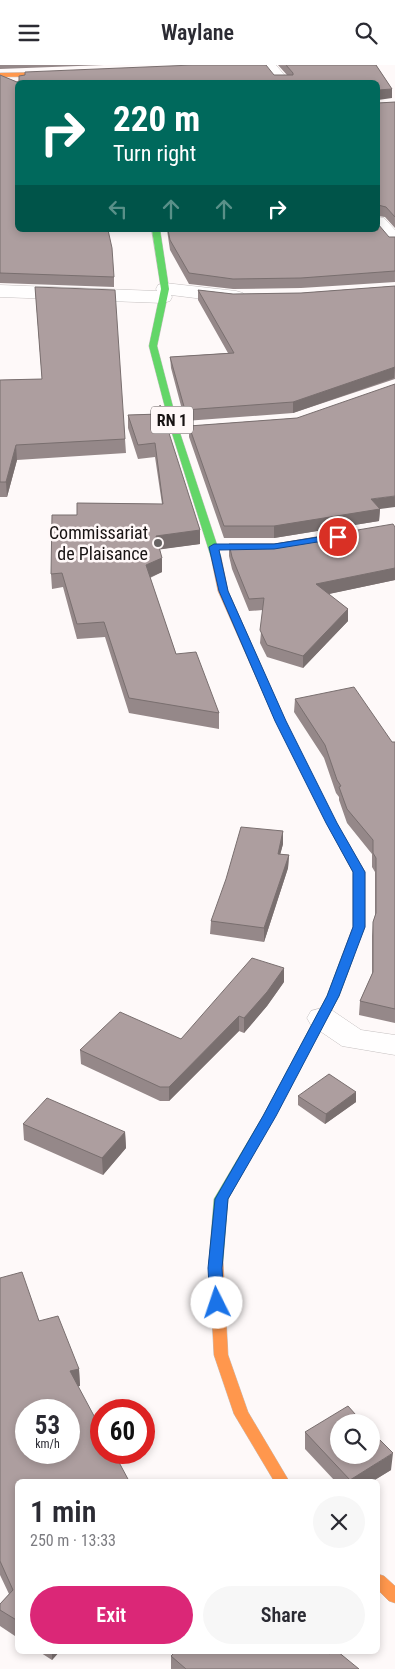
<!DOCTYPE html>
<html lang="en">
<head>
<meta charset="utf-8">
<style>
  :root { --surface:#fff; --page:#f7f7f7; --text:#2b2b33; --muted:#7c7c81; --accent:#db2777 }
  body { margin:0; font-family:"Roboto Condensed",sans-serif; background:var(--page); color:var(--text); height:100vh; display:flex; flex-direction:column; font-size:19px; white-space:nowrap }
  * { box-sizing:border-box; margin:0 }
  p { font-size:16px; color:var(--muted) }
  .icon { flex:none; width:28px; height:28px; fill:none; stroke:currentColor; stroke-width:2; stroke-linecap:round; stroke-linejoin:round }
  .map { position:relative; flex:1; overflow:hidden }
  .side { position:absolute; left:15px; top:1414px; width:365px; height:175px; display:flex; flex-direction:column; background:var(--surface); border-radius:8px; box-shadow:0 2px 8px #0003 }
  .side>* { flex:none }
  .guide { position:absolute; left:15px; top:15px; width:365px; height:152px; border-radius:8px; box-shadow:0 2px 8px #0003; background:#00695c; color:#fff; overflow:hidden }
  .fabs { position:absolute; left:330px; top:1349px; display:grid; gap:10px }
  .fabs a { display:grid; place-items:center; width:50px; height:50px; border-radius:50%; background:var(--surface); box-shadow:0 2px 8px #0003; font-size:25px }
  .speed { position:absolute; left:15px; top:1334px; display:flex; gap:10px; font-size:25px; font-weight:700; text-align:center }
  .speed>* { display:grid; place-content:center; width:65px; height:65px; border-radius:50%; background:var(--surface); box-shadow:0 2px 8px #0003; line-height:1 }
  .speed small { font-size:12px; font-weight:400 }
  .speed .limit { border:8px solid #d22; background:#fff; color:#111 }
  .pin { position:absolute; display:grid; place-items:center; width:42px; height:42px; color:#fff; margin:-21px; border:2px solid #fff; border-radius:50%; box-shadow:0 1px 5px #0007 }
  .me { position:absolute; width:55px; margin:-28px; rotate:356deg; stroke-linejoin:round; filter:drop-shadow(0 0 4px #0008) }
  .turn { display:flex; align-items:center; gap:18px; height:105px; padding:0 15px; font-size:22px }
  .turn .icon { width:65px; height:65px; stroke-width:2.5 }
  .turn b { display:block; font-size:35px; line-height:42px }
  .lanes { display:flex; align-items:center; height:48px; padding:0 15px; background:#0003; justify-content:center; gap:25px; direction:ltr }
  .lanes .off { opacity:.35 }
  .round { display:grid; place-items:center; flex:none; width:52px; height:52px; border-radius:26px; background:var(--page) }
  .head { display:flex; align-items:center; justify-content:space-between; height:85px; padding:0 15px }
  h1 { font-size:30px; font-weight:600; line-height:38px }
  .cta { display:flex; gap:10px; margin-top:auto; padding:10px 15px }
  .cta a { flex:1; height:58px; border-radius:30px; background:var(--accent); color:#fff; font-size:20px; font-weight:600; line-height:58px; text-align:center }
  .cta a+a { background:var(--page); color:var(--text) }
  header { display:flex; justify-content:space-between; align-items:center; height:65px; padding:0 15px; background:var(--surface); font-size:22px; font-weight:600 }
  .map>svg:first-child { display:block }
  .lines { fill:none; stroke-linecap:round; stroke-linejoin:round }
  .street-casing { stroke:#c5c0c0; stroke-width:1 }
  .fast-casing { stroke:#c5c0c0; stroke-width:1 }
  .slow-casing { stroke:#c5c0c0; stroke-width:1 }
  .street { fill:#fffefe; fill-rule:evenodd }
  .fast { fill:#63d668; fill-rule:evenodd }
  .slow { fill:#ff974d; fill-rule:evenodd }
  .wall { fill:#958889 }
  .shaded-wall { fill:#796f6f }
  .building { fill:#ad9e9f; stroke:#796f6f; fill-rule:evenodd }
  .route { fill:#1a73e8; stroke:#114b97 }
  .poi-dot { fill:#686464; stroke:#fff8f8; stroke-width:2 }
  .labels { text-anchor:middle; stroke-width:5; stroke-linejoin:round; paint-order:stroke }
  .shield { fill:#fff8f8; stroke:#5d5858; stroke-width:1 }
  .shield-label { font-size:16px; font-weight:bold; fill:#181313 }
  .poi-label { font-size:18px; fill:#181313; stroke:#fff8f8; text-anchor:end }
</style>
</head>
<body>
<header><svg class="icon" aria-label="menu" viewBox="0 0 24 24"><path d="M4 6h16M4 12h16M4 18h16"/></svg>Waylane<svg class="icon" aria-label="search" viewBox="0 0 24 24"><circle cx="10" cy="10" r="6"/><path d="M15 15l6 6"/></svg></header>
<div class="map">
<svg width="395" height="1604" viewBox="0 0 395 1604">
  <rect width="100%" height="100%" fill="#fef9f9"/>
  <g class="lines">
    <defs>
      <path id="street" d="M260 0H276L291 18H275Z
        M378 152 384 153 395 165V181L389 180 376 165H378Z
        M165 218 236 226 243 228 245 232 243 236 236 238 171 230 172 232 170 236 163 238 0 232V220L157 226 156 224 158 220Z
        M322 943 333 946 361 965 395 970V990L342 981 311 960 307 953 311 946Z"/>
      <path id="fast" d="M152 165H160L169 224 157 281 179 365 221 492 216 495 211 492 171 365 149 281 161 224Z
        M348 887 354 891 339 931 275 1051 228 1134 223 1196 221 1200 216 1201 211 1200 209 1196 214 1134 263 1051 327 931 342 891Z"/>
      <path id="slow" d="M0 8 62 7 65 9 62 11 0 12Z
        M216 489 221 492 228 526 286 657 337 759 365 807V862L352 894H344L342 891 353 862V807L327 759 276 657 218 526 211 492Z
        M216 1191 221 1192 223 1196 228 1290 248 1347 289 1416H274L234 1349 214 1290 209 1196 211 1192Z
        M378 1509 384 1511 395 1521V1538L389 1536 378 1525Z"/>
    </defs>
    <use href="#street" class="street-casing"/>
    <use href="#fast" class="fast-casing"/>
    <use href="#slow" class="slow-casing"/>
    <use href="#street" class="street"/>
    <use href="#fast" class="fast"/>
    <use href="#slow" class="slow"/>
  </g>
  <path class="wall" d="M0 0H104L0 4Z
    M278 0H376L392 24V33L18 18 114 212V222L0 218V10L17 17 287 10Z
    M395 37V163L385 152 378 151V38Z
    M167 165H378L389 172H395V217L301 223 233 224 189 219 170 185Z
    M395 221V314L293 348 185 356 171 303 170 292 228 288 198 235V225L233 229 301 228Z
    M35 222 125 374 126 388 17 395 7 432H0V315L42 314Z
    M160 349 200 465V479L160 484 162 507 150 513 176 589 219 648V664L129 648 105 572 77 574 63 522 52 524 51 509 77 450V438L162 439 155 392 138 394 128 363V350Z
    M297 353 380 444 379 456 274 473H224L189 372V361Z
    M395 462V515L328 529 348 544V556L303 603 267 592 260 578 263 545 249 546 232 504 229 491V479H275Z
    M295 634 392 677H395V958L359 950 360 936 372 909V871L373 857 375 851V807L372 802V789L347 758 339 735V732L336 728 324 693 294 647Z
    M283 766V779L280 789 289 790 288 803 264 877 210 869 211 856Z
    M284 917 267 941 244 968 239 966 169 1036H160L81 999 80 985 181 974Z
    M356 1027V1037L325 1059 298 1040V1031Z
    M23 1059 125 1067 126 1083 103 1110 24 1075Z
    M0 1213 39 1256 79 1304 80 1321H78L18 1416V1573L0 1561V1539L9 1529 0 1510Z
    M305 1367 391 1405 373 1416H335L305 1384Z
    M38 1586H60L52 1595Z
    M330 1589 359 1604H171V1591Z"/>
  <path class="shaded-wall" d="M392 24V33L378 35V25Z
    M395 302 394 313 293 348V337Z
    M16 380 17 395 7 432 6 417Z
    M395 431V442L380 444 379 456 274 473V461L371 434Z
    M200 465V479L156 485V471Z
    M162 493V507L146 514V500Z
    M395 503V515L315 532 316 519Z
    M348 544V556L303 603V591Z
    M283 766V779L277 802 278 789Z
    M289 790 288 803 264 877V863Z
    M284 903V917L267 941 244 968V953Z
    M239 951V966L169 1036V1022Z
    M356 1027V1037L325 1059 326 1049Z
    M125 1067 126 1083 103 1110 102 1093Z
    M79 1304 80 1321 71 1323 70 1306Z
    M393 1388 391 1405 373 1416H350V1415Z
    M52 1586H60L52 1595Z"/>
  <path class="building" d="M193 0H266L274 10H293V8L286 0H376L392 24 378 25V18H18V165H108L112 183 114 212 0 208V10L17 17 19 16V11L25 10V7Z
    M395 37V152L386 142 378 140V38Z
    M378 159 389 172H395V206L301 213 233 214 189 208 170 175 168 165H378Z
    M395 221V302L293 337 185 345 170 292 234 288 198 225 233 229 301 228Z
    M35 222 115 225 125 374 16 380 6 417H0V315L42 314Z
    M395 319V431L371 434 380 444 274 461H224L189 361 297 353Z
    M160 340 200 465 156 471 162 493 146 500 176 589 196 587 219 648 129 633 104 557 77 559 62 508 51 509 52 450H77V438L163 439 155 378 138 380 128 350 160 349Z
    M393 459 395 462V503L316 519 348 544 303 591 267 580 260 565 264 533 249 534 232 492 229 479H275Z
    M354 622 392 677H395V944L360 936 373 907V857L376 848V793L373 788V775L347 744 339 722 341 721 337 715 325 680 295 634Z
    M241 762 283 766 278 789 289 790 264 863 211 856 226 814Z
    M252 893 284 903 267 927 244 953 239 951 169 1022H160L80 985 120 947 181 974Z
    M329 1009 356 1027 326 1049 298 1031Z
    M47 1033 125 1067 102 1093 23 1059Z
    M22 1207 39 1256 58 1251 79 1304 70 1306 101 1364V1388H114L129 1416H18V1556L0 1545V1539L13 1525 0 1496V1213ZM26 1345H69V1388H26Z
    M348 1341 363 1358H339V1390H371V1366L393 1388 350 1415 305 1367Z
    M176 1586H326L330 1589 333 1586H337L359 1604H186L171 1591Z"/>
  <path class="route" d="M338 469 342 470V473L274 484 219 485 228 526 286 656 337 758 365 807V862L339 931 276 1051 228 1134 222 1203 224 1238 222 1242 217 1243 212 1242 210 1238 208 1203 215 1134 263 1051 327 931 353 862V807L326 758 275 656 219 526 209 482 214 479H274Z"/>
  <circle class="poi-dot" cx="158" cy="478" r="5"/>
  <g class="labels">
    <rect class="shield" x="151" y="341.5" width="42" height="27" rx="4"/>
    <g class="shield-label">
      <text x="172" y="361">RN 1</text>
    </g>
    <g class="poi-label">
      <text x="148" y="474">Commissariat<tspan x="148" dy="21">de Plaisance</tspan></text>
    </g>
  </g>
</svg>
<div class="fabs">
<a><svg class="icon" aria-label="search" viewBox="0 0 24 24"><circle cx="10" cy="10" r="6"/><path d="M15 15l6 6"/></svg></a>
</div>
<div class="speed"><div>53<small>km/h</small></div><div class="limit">60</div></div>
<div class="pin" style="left:338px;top:472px;background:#d93025"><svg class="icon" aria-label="arrive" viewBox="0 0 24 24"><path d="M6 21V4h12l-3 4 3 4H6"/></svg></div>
<svg class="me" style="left:217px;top:1238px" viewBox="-20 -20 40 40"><circle r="19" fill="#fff"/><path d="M0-13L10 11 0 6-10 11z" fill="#1a73e8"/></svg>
<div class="guide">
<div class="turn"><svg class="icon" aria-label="right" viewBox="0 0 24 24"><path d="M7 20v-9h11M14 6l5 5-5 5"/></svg><div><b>220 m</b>Turn right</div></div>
<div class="lanes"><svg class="icon off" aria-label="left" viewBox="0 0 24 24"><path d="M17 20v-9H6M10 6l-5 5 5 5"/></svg><svg class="icon off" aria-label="ahead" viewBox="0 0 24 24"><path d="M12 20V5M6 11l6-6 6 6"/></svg><svg class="icon off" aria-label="ahead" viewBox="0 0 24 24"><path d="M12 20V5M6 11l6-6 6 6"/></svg><svg class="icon" aria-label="right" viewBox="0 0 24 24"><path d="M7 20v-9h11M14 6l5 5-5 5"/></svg></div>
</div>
<section class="side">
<div class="head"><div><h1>1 min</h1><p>250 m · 13:33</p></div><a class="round"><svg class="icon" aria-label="close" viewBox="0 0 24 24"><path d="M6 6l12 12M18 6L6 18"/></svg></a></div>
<div class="cta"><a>Exit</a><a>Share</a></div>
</section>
</div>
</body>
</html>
